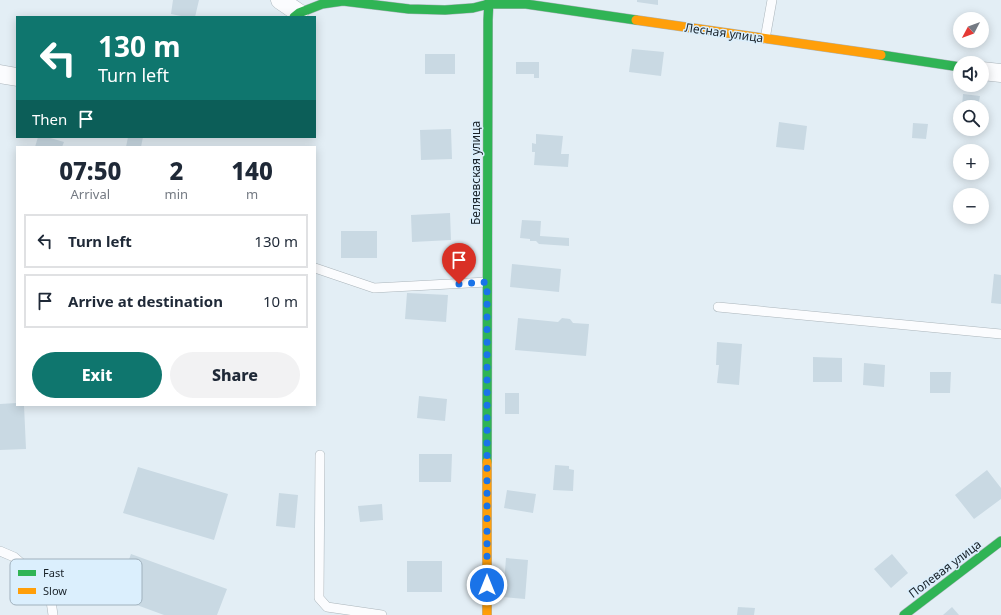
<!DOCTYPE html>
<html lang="en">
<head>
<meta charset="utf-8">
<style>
  :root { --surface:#fff; --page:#f2f2f3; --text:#1f2937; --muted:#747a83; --line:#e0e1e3; --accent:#0f766e }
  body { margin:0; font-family:"Noto Sans",sans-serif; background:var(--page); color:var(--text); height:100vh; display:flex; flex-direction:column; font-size:15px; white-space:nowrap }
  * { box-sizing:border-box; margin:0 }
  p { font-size:13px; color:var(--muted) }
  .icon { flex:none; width:22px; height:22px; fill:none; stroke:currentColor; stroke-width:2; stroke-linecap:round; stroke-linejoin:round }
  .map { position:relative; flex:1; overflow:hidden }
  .side { position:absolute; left:16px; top:146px; width:300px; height:260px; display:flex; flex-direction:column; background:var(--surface); border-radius:0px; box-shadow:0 2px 10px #0003 }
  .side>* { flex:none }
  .top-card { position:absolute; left:16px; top:16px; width:300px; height:122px; border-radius:0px; box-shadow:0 2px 10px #0003; background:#0f766e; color:#fff; overflow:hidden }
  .needle { width:26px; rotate:229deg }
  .tools { position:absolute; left:953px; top:12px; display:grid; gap:8px }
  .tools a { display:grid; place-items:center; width:36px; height:36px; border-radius:50%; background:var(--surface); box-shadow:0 2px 10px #0003; font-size:20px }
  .pin { position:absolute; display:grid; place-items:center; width:34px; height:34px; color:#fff; margin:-41px -17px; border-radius:50% 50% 50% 0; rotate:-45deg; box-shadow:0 0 4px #0007 }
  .pin .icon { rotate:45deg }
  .me { position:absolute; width:44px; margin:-22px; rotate:0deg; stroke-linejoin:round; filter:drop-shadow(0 0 3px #0008) }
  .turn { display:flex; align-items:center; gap:14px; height:84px; padding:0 16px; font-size:18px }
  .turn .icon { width:52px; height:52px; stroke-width:2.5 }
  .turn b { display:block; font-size:28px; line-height:34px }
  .then { display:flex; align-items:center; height:38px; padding:0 16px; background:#0003; gap:8px; font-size:15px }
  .eta { display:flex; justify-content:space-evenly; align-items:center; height:68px; text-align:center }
  .eta b { font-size:24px; font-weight:800; line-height:28px }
  .primary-button { display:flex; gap:8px; margin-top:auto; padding:8px 16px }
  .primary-button a { flex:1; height:46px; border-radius:24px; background:var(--accent); color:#fff; font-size:16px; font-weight:800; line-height:46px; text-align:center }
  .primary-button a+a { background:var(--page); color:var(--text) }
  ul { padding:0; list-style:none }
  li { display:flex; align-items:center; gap:12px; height:54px; margin:0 8px 6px; padding:0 8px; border:2px solid var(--line); border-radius:0px }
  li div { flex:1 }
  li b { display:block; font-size:15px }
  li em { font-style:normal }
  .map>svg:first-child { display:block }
  .building { fill:#c9d9e3 }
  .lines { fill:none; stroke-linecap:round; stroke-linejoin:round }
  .lane-casing { stroke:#abb5bb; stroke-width:10 }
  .street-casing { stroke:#abb5bb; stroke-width:19 }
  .fast-casing { stroke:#abb5bb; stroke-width:10 }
  .slow-casing { stroke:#abb5bb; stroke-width:10 }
  .lane { stroke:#fbfcfe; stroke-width:9 }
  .street { stroke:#fbfcfe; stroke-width:18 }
  .fast { stroke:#30b455; stroke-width:9 }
  .slow { stroke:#ff9f0a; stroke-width:9 }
  .route { stroke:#1a73e8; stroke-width:7; stroke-dasharray:0 12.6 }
  .labels { text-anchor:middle; stroke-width:3; stroke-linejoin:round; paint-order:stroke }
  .street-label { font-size:12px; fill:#182128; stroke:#dbeffd }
  .key { fill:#dbeffd; stroke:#a0b1bd; stroke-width:1 }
  .key-label { font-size:11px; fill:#182128 }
</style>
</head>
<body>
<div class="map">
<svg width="1001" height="615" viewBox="0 0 1001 615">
  <rect width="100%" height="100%" fill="#e3eef5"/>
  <path class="building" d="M173 0H199L195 17H186L171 14Z
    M637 0H658V5L637 2Z
    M632 49 664 52 661 76 629 72Z
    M425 54H455V74H425Z
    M516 62H539V78H534V74H516Z
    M963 94 980 96 978 107H962Z
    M779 122 807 126 804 150 776 147Z
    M913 123 928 124 926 139 912 138Z
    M451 129 452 159 421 160 420 130Z
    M959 129H976L975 133 959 131Z
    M536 134 563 136 561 154H569L568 167 534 165 535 152H532V143L536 144Z
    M38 137H47L64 142 62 147H35Z
    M128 137H143L141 147H126Z
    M450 213 451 240 412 242 411 215Z
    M522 220 541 221 540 236 569 238V246L539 244 536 241H530V239L520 238Z
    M341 231H377V258H341Z
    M512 264 561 269 559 292 510 287Z
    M994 274 1001 275V304L991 303Z
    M407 293 448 295 446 322 405 319Z
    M518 318 558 322 562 318 570 319 573 323 589 324 586 356 515 350Z
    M717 342 742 344 739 385 717 383 719 365H716Z
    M813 357 842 358V382H813Z
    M864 363 885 365 884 387 863 385Z
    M930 372H951L950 393H930Z
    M505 393H519V414H505Z
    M419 396 447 399 445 421 417 418Z
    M17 403V405H24L26 449 0 450V404Z
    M419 454H452L451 482H419Z
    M555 465 569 466V469L574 470 573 491 553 490Z
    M138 467 228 494 214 540 123 513Z
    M987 470 1001 488V499L974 519 955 495Z
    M507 490 536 494 533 513 504 508Z
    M279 493 298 495 295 528 276 526Z
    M382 504 383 520 360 522 358 506Z
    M131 554 227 589 217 615H164L115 597Z
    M892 554 908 573 891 588 874 569Z
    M506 558 528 560 525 599 503 597Z
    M407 561H442V592H407Z
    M738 607 755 608 754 615H737Z
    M952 607 959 615H943Z"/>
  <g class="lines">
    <defs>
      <path id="lane" d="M765 39 772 0
        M315 268 374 288 487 282
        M718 307 1001 334
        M320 455 319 598 327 607 382 615
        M0 551 14 557 35 575 51 601 53 615"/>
      <path id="street" d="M280 0 299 13
        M982 71 1001 73
        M0 74 17 77"/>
      <path id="fast" d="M294 17 299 13 322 4 343 1 409 9 445 10 473 8 489 4H526L636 20
        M881 55 960 67
        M487 462 488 20 489 0
        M904 615 1001 541"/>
      <path id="slow" d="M636 20 881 55
        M487 615V462"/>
    </defs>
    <use href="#lane" class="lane-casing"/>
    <use href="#street" class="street-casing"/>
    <use href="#fast" class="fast-casing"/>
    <use href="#slow" class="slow-casing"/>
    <use href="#lane" class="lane"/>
    <use href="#street" class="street"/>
    <use href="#fast" class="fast"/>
    <use href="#slow" class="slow"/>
  </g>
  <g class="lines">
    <path class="route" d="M459 284 487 282V585"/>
  </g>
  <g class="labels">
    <g class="street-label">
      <text transform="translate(724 33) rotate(8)" y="4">Лесная улица</text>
      <text transform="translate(476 173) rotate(-90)" y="4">Беляевская улица</text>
      <text transform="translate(945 569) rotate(-37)" y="4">Полевая улица</text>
    </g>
  </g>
  <rect x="10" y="559" width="132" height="46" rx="6" class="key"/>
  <rect x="18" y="570" width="18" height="6" fill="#30b455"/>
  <rect x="18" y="588" width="18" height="6" fill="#ff9f0a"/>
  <g class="key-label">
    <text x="43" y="577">Fast</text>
    <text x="43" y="595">Slow</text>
  </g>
</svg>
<div class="tools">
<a><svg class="needle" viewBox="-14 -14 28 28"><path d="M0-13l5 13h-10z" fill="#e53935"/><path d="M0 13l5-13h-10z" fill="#747a83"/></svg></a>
<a><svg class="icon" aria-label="sound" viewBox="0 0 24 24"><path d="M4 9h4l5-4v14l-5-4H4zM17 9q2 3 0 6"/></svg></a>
<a><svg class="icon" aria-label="search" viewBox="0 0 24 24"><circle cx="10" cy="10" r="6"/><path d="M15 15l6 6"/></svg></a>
<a>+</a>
<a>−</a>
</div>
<div class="pin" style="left:459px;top:284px;background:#d93025"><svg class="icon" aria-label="arrive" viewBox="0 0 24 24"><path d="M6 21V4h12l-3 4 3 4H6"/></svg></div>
<svg class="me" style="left:487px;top:585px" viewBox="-20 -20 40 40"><circle r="17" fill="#1a73e8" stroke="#fff" stroke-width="3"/><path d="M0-11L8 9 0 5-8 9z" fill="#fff"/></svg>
<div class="top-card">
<div class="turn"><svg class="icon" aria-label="left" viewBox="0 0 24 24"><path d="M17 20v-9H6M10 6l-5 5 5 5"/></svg><div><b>130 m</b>Turn left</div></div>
<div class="then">Then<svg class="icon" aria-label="arrive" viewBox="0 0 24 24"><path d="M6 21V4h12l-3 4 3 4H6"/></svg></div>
</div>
<section class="side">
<div class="eta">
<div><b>07:50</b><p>Arrival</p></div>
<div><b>2</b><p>min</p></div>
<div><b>140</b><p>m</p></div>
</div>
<ul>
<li><svg class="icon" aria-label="left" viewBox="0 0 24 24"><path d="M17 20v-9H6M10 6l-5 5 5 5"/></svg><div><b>Turn left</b></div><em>130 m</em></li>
<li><svg class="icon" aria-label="arrive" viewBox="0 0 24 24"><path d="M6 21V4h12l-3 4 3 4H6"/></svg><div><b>Arrive at destination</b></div><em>10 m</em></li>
</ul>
<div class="primary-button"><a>Exit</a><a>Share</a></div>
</section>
</div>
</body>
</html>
